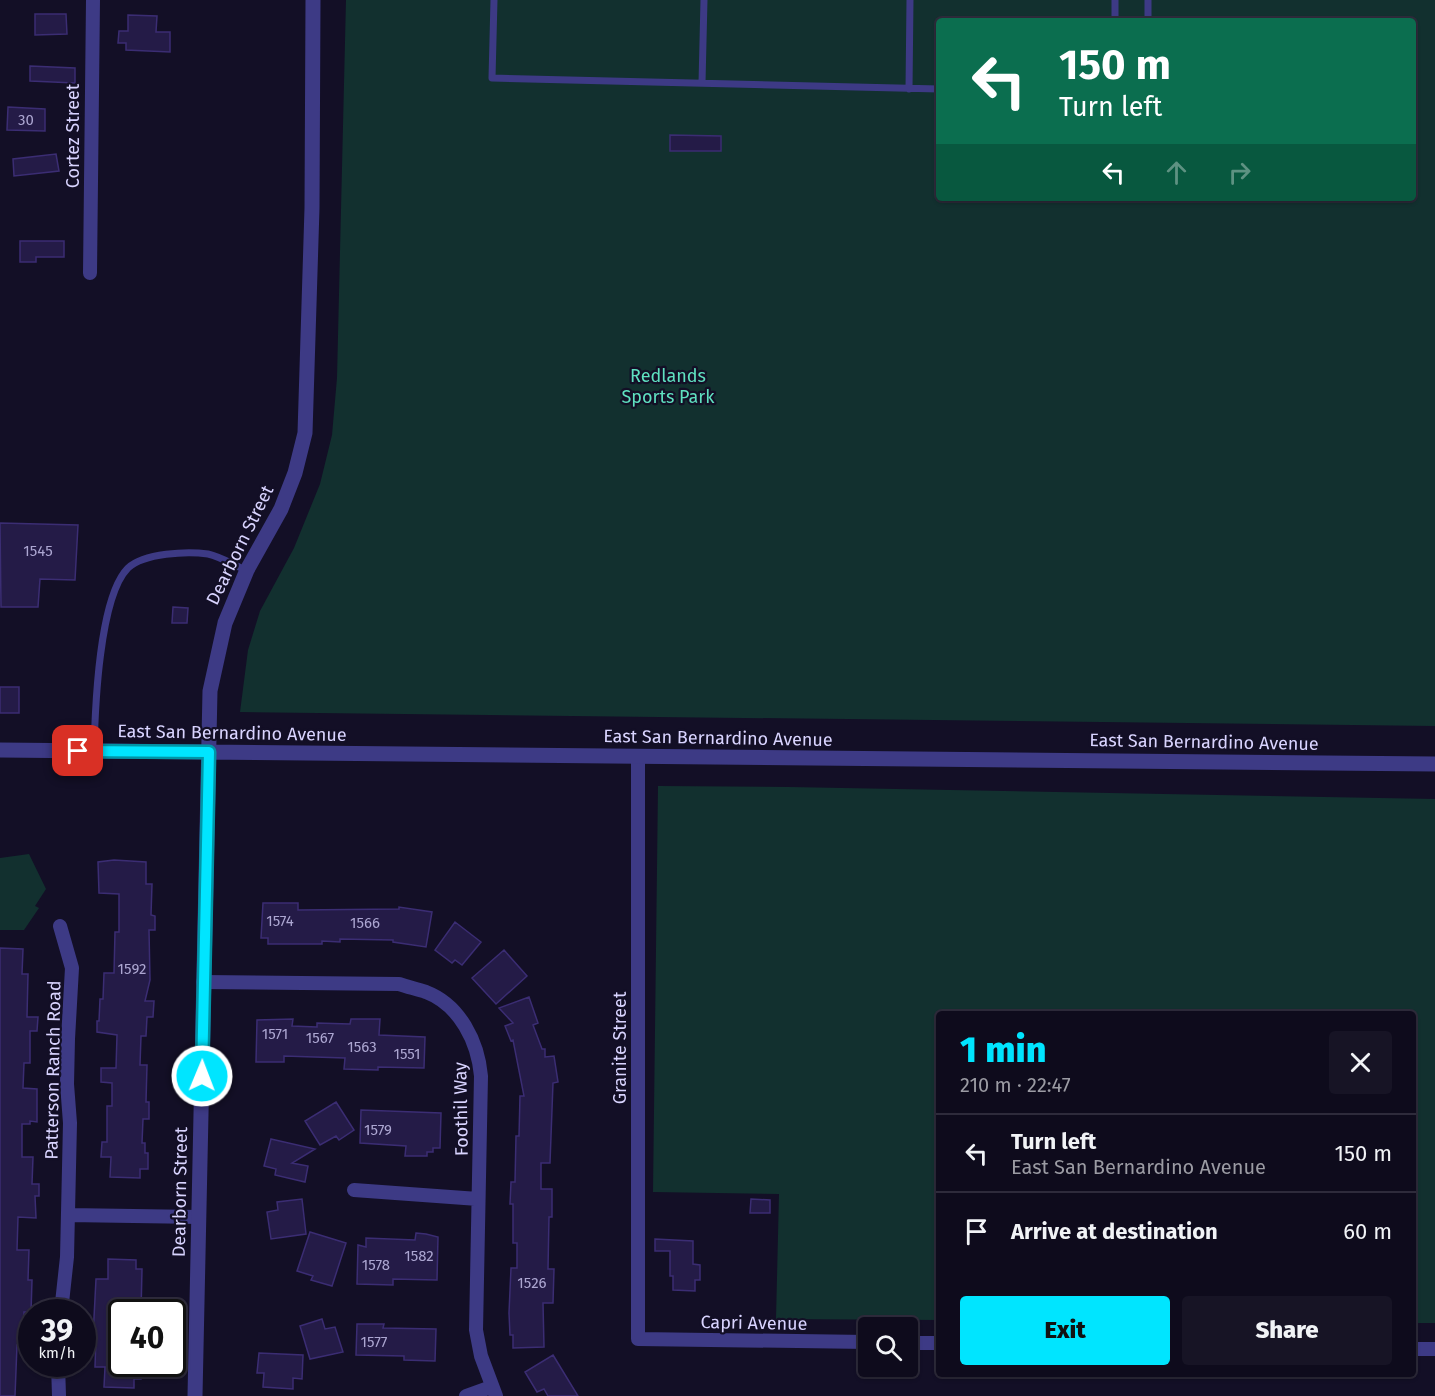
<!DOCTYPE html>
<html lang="en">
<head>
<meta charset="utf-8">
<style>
  :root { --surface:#0e0b1c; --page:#171425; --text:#f1f3f6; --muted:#9b9ba3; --line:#2e2b3b; --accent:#00e5ff }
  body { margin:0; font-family:"Fira Sans",sans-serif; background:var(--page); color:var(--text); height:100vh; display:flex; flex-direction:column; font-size:22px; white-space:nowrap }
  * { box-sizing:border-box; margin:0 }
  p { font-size:20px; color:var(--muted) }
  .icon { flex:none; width:33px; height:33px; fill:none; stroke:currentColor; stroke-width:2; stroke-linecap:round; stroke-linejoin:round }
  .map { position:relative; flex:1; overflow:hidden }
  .side { position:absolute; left:936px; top:1011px; width:480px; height:366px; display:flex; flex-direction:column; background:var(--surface); border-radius:6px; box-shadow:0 2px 4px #0004,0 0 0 2px var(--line) }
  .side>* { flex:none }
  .banner { position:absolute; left:936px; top:18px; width:480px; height:183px; border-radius:6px; box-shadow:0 2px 4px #0004,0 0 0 2px var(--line); background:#0b6e4f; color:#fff; overflow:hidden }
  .buttons { position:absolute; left:858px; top:1317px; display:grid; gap:12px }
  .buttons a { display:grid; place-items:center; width:60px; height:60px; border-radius:6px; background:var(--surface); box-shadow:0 2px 4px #0004,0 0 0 2px var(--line); font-size:30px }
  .speed { position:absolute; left:18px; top:1299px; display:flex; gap:12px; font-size:30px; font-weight:700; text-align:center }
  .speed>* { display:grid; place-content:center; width:78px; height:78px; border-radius:50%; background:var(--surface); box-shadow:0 2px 4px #0004,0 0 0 2px var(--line); line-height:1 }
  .speed small { font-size:15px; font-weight:400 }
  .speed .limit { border:3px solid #111; border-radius:9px; background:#fff; color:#111 }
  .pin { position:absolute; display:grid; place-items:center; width:51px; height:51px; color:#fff; margin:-26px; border-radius:12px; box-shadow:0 3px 9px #0006 }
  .me { position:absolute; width:66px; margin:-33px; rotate:1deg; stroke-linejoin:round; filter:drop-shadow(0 0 4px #0008) }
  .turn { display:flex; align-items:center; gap:21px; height:126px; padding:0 24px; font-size:27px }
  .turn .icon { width:78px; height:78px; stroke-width:2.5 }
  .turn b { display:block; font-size:42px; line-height:51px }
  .lanes { display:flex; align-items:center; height:57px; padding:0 24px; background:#0003; justify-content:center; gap:30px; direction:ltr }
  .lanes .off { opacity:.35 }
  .round { display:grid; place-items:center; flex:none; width:63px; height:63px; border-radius:6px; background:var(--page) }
  .summary { display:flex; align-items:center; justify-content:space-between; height:102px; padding:0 24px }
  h1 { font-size:36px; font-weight:800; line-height:45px; color:var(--accent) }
  .primary-button { display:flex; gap:12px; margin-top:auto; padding:12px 24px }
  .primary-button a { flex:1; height:69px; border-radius:6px; background:var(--accent); color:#111; font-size:24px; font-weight:800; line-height:69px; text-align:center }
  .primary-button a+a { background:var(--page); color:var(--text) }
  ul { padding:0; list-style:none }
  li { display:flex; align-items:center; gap:18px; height:78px; padding:0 24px; border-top:2px solid var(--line) }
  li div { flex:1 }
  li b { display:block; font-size:22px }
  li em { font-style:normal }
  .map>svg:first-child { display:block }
  .green { fill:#12302f; fill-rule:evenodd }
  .building { fill:#241b47; stroke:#3b2d73; stroke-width:1.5 }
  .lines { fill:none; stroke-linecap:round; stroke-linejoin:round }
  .service { stroke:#3d3a85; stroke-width:7 }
  .minor { stroke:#3d3a85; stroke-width:14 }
  .tertiary { stroke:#3d3a85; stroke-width:15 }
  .route-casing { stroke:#0095a6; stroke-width:15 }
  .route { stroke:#00e5ff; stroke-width:10 }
  .labels { text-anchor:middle; stroke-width:4.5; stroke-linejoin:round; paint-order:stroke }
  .number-label { font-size:15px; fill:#aca6d1 }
  .street-label { font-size:18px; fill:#d9d4ff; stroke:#130f26 }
  .park-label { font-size:18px; fill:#5fe0c0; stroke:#130f26 }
</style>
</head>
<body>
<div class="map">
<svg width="1435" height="1396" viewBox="0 0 1435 1396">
  <rect width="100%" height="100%" fill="#130f26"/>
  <path class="green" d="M346 0H1435V726L240 712 248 650 260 611 294 548 320 484 332 435 337 378ZM939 21H1413V198H939Z
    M658 786 789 787 1435 799V1323H1413V1014H939V1320L776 1319 779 1194 653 1192Z
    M29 854 46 889 35 906 39 908 24 930H0V858Z"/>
  <path class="building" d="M35 14H66L67 34 35 35Z
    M128 15 157 16 156 32H170V52L126 50V43H118L119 31H128Z
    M30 66 75 68V83L30 81Z
    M8 107 45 109V131L7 130Z
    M670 135 721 136V151H670Z
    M56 154 59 171 14 176 13 159Z
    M20 241H64V257H36V262H20Z
    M0 523 78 525 75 580 40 579 38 607H1Z
    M173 607 188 608 187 623H172Z
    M0 687H19V713H0Z
    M114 860 146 862V884H152L151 915 155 916V930H149L150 980 145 1001H154L153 1017H147L146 1036H141L140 1065H147L146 1102H149V1119H143L142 1143H145V1153H148V1169H140V1178L110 1177 111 1157H101L102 1142H107V1106H112V1083L101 1082V1068H116L117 1035 97 1032V1021H99L100 999H103L104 973H114L115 932H119V894L99 893 98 862Z
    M263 903H298V910L399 909V907L432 912 426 947 393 942V940L340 939V942L322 941V944H268V938H261Z
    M455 922 481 942 462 965 455 960 452 963 435 950Z
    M0 948 23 949 22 974H28L27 1017H38L37 1031H30V1063H24L23 1088 37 1089V1122L30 1121V1124H22V1157H33L32 1184H39V1196H35L36 1218 18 1217 17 1250H29L28 1280H32L31 1312H24L23 1345H17L15 1396H0Z
    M504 950 527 976 496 1004 472 978Z
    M529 997 538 1023 533 1025 542 1049H545V1057L554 1056 558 1082 553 1083 550 1163H541V1189H552V1217H549L548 1269H554L553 1303H543L544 1347 513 1348V1335H510L509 1313 511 1268H517V1243H513V1204H510L511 1182H515L516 1136H519L520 1096H524L513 1040 511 1041 505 1026 513 1023 499 1008Z
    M293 1019 292 1026 317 1027V1023L350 1024 351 1019H380L379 1035 425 1037 424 1068 378 1067V1070L344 1069 345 1058 284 1056V1062H256L257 1020Z
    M336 1102 354 1130 339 1140 336 1136 320 1145 305 1121Z
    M361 1110 441 1113 440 1148H433V1152H427V1156H405L406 1146 360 1143Z
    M271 1139 315 1149 292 1163 308 1166 305 1182 275 1175 276 1169 264 1166Z
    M302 1199 306 1234 271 1239 267 1212 278 1210 277 1202Z
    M751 1199 770 1200V1213H750Z
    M310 1232 346 1243 332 1286 311 1280 313 1276 297 1271Z
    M416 1233 426 1234 438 1237 437 1280 393 1279V1285L357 1284 358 1245 366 1247V1238L415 1240Z
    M655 1239 693 1241V1264L700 1265V1280H695V1291L673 1290V1276H670V1251H655Z
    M108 1259 136 1260V1269H142L141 1312H122V1364H142L141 1379H134V1388L104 1387 105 1367H95L96 1337H93L96 1279H108Z
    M322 1319 325 1329 335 1327 343 1352 310 1359 300 1326Z
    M357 1324H384L383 1328 436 1329 435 1361 404 1360V1356L356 1355Z
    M259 1353 303 1355 302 1379 293 1378V1389L263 1387 264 1373H257Z
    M553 1355 578 1396H548L544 1389 537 1392 525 1372Z"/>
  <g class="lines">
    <path class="service" d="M494 0 492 78 939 89
      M1115 21V0
      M1148 21V0
      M702 83 704 0
      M909 89 910 0
      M94 751C95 710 99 597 128 568 144 553 187 551 208 554 221 557 234 565 246 570"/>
    <path class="minor" d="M90 273 93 0
      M638 757V1339L868 1342
      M60 926 72 968 68 1039 67 1084 70 1123 67 1257 61 1312
      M203 982 399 984C408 987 417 989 426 992 460 1005 478 1042 481 1076L476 1330 481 1356 496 1396
      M354 1190 478 1199
      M68 1215 199 1217
      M908 1343H939
      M1413 1349H1435
      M58 1364 59 1396
      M466 1396 491 1387"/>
    <path class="tertiary" d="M0 750 1435 764
      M195 1396 210 691 225 623 247 570 281 509 295 473 305 433 312 208 313 0"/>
  </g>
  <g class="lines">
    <defs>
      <path id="route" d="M78 751 209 752 202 1076"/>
    </defs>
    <use href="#route" class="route-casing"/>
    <use href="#route" class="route"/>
  </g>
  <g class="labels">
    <g class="number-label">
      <text x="26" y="125">30</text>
      <text x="38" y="556">1545</text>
      <text x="280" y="926">1574</text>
      <text x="365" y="928">1566</text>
      <text x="132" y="974">1592</text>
      <text x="275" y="1039">1571</text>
      <text x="320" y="1043">1567</text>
      <text x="362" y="1052">1563</text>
      <text x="407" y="1059">1551</text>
      <text x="378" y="1135">1579</text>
      <text x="419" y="1261">1582</text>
      <text x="376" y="1270">1578</text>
      <text x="532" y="1288">1526</text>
      <text x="374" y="1347">1577</text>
    </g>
    <g class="street-label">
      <text transform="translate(73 136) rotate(-90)" y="6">Cortez Street</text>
      <text transform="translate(240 545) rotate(-64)" y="6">Dearborn Street</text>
      <text transform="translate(232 733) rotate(1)" y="6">East San Bernardino Avenue</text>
      <text transform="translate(718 738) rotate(1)" y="6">East San Bernardino Avenue</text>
      <text transform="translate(1204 742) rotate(1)" y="6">East San Bernardino Avenue</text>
      <text transform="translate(620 1048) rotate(-90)" y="6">Granite Street</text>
      <text transform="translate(53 1070) rotate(-89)" y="6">Patterson Ranch Road</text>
      <text transform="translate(461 1109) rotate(-91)" y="6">Foothil Way</text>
      <text transform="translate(180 1192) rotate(-89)" y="6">Dearborn Street</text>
      <text transform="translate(754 1323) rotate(1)" y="6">Capri Avenue</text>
    </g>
    <g class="park-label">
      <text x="668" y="382">Redlands<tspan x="668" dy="21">Sports Park</tspan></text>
    </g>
  </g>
</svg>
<div class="buttons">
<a><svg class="icon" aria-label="search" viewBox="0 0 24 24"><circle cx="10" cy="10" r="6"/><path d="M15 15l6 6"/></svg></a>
</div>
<div class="speed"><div>39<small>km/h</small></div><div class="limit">40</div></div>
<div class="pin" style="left:78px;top:751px;background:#d93025"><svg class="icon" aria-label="arrive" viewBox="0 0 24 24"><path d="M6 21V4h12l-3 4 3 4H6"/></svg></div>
<svg class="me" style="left:202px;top:1076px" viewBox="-20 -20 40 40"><circle r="17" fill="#00e5ff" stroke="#fff" stroke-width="3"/><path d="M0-11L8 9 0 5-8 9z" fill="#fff"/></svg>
<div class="banner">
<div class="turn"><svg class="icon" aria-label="left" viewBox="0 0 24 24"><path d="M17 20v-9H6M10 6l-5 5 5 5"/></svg><div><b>150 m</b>Turn left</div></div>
<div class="lanes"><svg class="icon" aria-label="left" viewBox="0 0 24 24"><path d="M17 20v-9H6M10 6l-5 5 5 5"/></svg><svg class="icon off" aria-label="ahead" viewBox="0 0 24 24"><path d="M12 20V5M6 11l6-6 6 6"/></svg><svg class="icon off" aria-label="right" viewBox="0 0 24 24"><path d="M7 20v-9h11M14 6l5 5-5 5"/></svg></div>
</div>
<section class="side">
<div class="summary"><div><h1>1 min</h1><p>210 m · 22:47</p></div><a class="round"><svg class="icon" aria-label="close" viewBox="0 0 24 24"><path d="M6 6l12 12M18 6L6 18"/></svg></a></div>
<ul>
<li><svg class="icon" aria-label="left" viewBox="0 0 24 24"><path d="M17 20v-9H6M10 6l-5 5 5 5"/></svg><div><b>Turn left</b><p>East San Bernardino Avenue</p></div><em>150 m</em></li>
<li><svg class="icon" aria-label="arrive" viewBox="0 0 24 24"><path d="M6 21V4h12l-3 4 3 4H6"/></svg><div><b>Arrive at destination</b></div><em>60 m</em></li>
</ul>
<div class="primary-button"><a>Exit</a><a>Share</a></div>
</section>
</div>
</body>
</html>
